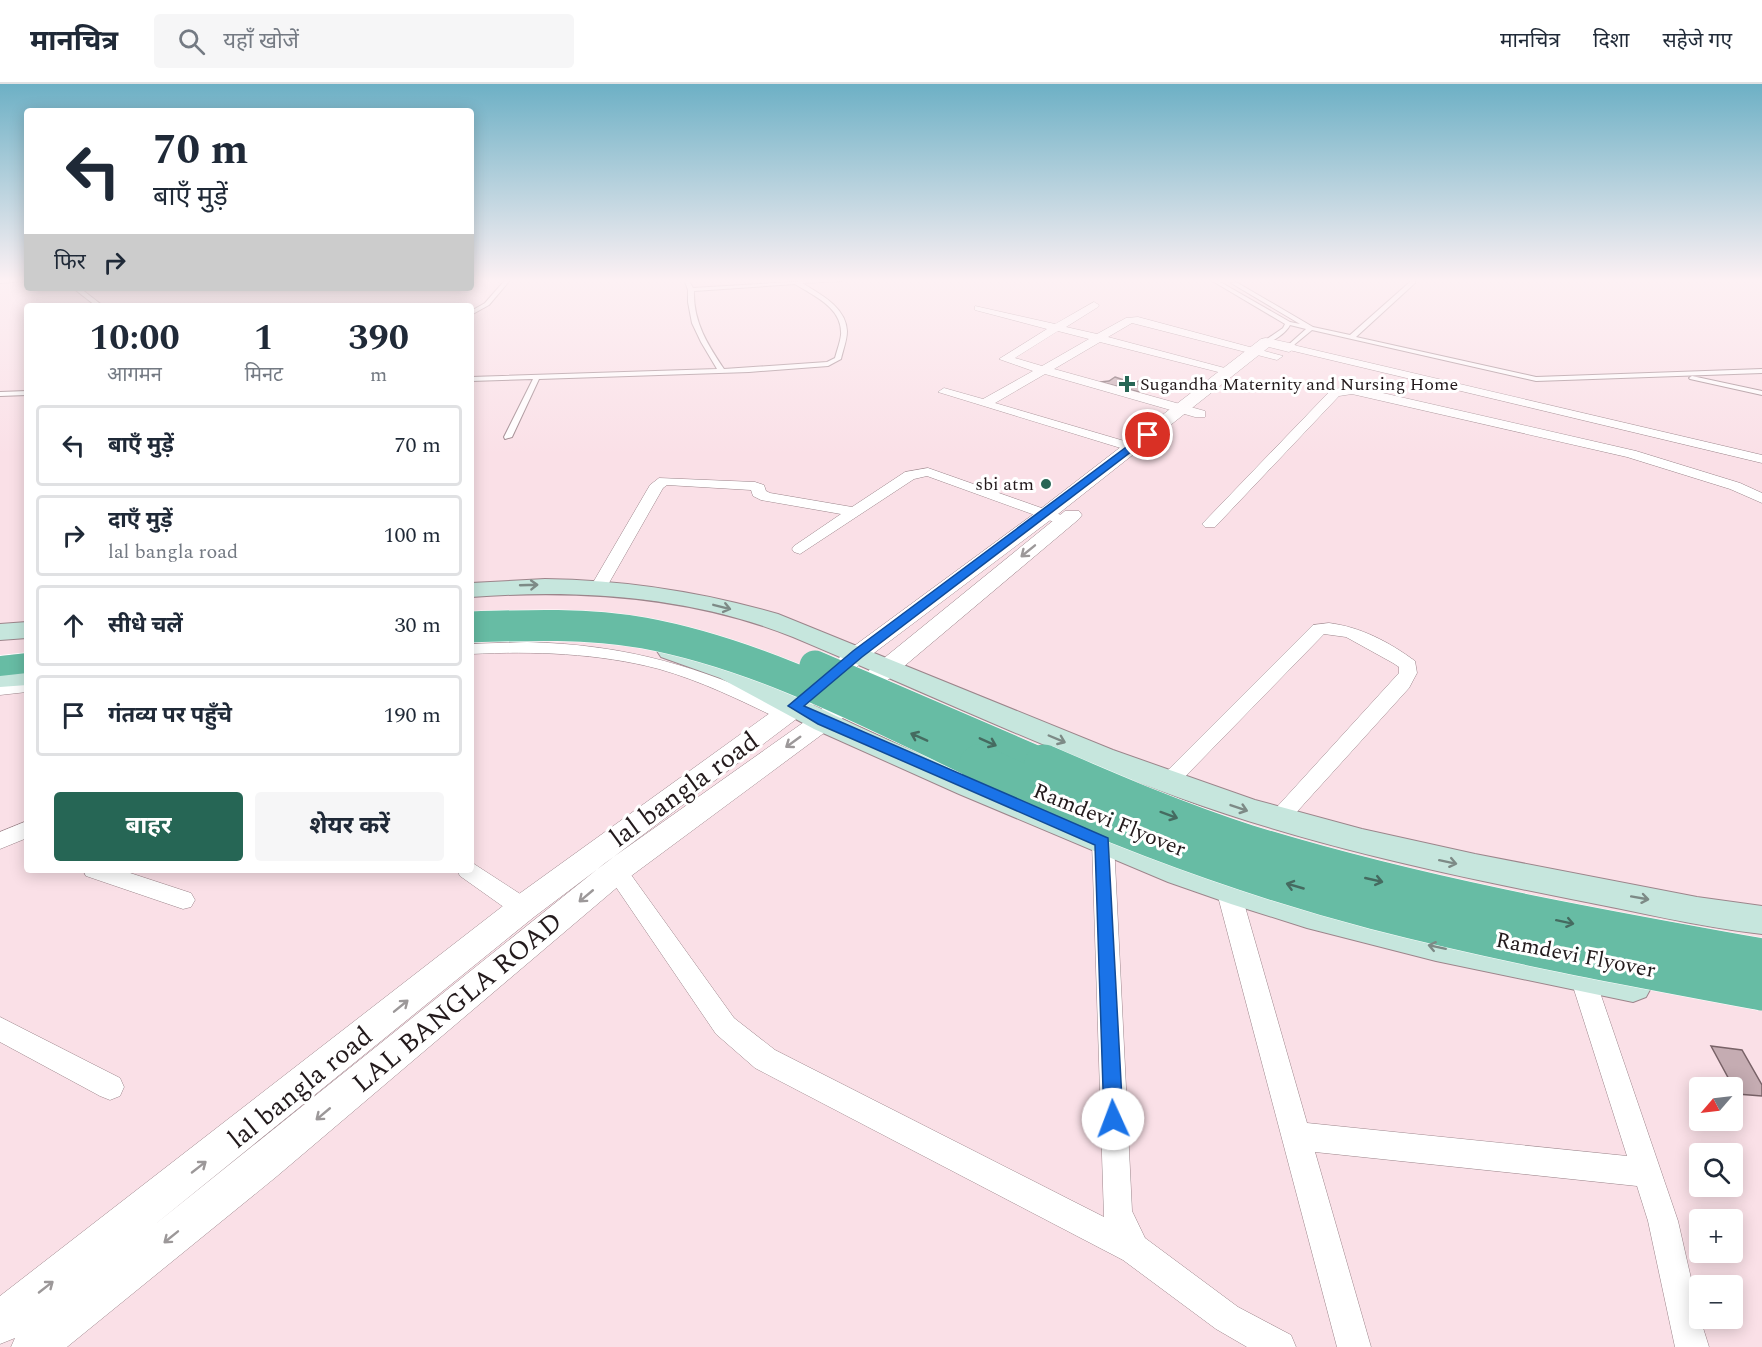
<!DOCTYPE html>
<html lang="hi">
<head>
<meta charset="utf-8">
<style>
  :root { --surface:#fff; --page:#f6f6f7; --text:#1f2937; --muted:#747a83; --line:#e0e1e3; --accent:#266655 }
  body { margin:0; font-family:Spectral,"Noto Sans Devanagari",serif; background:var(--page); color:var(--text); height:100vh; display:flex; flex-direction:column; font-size:22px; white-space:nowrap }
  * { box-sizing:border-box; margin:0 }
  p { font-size:20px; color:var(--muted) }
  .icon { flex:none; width:33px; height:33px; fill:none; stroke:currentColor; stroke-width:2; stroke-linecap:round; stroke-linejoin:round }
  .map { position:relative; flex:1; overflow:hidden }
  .side { position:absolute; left:24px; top:219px; width:450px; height:570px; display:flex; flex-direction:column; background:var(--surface); border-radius:6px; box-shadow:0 3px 15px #0003 }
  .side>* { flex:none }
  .top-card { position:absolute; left:24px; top:24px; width:450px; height:183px; border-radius:6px; box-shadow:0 3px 15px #0003; background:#fff; color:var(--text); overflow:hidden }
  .needle { width:39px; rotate:242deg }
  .controls { position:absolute; left:1689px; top:993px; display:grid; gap:12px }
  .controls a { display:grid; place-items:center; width:54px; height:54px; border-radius:6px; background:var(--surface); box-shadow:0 3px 15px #0003; font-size:30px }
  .pin { position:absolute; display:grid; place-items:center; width:51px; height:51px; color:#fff; margin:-26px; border:3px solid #fff; border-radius:50%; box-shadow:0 2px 6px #0007 }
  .me { position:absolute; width:66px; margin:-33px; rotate:358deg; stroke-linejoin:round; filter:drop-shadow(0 0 4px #0008) }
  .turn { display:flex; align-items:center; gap:21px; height:126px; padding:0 30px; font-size:27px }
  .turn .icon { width:78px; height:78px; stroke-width:2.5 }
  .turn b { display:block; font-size:42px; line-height:51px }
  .then { display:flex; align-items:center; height:57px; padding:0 30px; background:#0003; gap:12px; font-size:22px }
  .eta { display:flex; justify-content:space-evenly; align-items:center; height:102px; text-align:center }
  .eta b { font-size:36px; font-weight:700; line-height:42px }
  .button { display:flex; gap:12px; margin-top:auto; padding:12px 30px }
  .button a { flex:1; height:69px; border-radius:6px; background:var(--accent); color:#fff; font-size:24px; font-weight:700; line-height:69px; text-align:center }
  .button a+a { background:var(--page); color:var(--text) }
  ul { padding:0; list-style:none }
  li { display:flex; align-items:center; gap:18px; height:81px; margin:0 12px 9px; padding:0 18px; border:3px solid var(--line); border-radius:6px }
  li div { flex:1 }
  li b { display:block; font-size:22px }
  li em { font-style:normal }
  header { display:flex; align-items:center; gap:36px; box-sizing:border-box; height:84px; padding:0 30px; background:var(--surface); border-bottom:2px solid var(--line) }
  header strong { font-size:28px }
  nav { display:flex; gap:33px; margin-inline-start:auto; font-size:21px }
  .search { width:420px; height:54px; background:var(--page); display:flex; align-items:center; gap:15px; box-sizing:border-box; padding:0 21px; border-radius:6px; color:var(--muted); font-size:22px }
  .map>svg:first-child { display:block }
  .building { fill:#c5acb2; stroke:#786267; stroke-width:1.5 }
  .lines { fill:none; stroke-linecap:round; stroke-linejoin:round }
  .service-casing { stroke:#9c858b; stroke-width:2 }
  .minor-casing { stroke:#9c858b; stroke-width:1 }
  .tertiary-casing { stroke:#9c858b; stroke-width:1 }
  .secondary-casing { stroke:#9c858b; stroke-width:2 }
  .trunk-casing { stroke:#fff; stroke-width:1 }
  .service { fill:#fff; fill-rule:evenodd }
  .minor { fill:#fff; fill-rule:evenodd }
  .tertiary { fill:#fff; fill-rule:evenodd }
  .secondary { fill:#c6e6dd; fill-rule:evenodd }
  .trunk { fill:#67bca4; fill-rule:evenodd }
  .trunk-bridge-far1-casing { stroke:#fff; stroke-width:32; stroke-linecap:butt }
  .trunk-bridge-casing { stroke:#fff; stroke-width:40; stroke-linecap:butt }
  .trunk-bridge-far1 { stroke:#67bca4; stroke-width:31 }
  .trunk-bridge { stroke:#67bca4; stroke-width:39 }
  .oneway { stroke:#9c9899 }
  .oneway2 { stroke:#7d8a86 }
  .oneway3 { stroke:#456b60 }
  .route { fill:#1a73e8; stroke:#114b97; stroke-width:1.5 }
  .poi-dot { fill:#266655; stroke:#fff; stroke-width:2 }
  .labels { text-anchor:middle; stroke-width:6; stroke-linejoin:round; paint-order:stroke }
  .far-poi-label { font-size:18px; fill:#231a1c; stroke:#fff; text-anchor:start }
  .street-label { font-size:22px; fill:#231a1c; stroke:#fff }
  .near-street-label { font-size:27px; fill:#231a1c; stroke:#fff }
</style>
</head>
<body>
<header>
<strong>मानचित्र</strong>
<div class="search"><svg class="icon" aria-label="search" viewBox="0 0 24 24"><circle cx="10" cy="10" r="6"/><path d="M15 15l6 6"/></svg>यहाँ खोजें</div>
<nav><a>मानचित्र</a><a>दिशा</a><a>सहेजे गए</a></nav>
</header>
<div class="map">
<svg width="1762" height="1263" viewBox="0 0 1762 1263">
  <rect width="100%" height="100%" fill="#fae0e7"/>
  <path class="building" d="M1115 293 1133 299 1142 296 1152 299 1139 308 1100 298 1109 297Z
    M1711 962 1742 966 1762 1001V1012L1737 1010Z"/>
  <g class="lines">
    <defs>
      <path id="service" d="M0 195H27L25 197 0 199Z
        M506 195H511L489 221 471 231V227L485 219Z
        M684 195H688L693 204 843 195 841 197 802 199C820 210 846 223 847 247 847 256 843 266 841 275L828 282 749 288 539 295 512 353 505 355 504 353 533 295 471 297V293L717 285 701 258 692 239 688 218V206ZM795 200C814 212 843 224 841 251 840 259 837 266 835 274L827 278 724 285C708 261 693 238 694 207Z
        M1209 195H1215L1290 238 1300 240 1231 199 1236 198 1313 243 1350 251 1411 197H1415V199L1356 253 1536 293 1762 285V289L1536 297 1312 246 1289 265 1287 264V262L1306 245 1290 241C1286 249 1272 259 1264 259V257L1283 244 1285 240Z
        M73 204H80L103 222H96Z
        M1692 292 1762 307V311L1690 295 1689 294Z
        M27 307V311L0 312V308Z"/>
      <path id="minor" d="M1094 218 1099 221 1098 223 1066 243 1097 250 1126 234 1138 233 1283 272 1277 276 1132 239 1108 253 1236 287 1230 291 1100 258 1054 285 1205 327V333H1195L1045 290 995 319 1155 366V372L1150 373 938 308 944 304 983 315 1033 287 999 275 1047 245 975 226V222L1055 240ZM1058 247 1089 255 1042 282 1015 274Z
        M1289 260 1762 371V379L1285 265 1283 263Z
        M1352 302 1636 367 1740 399 1762 409V419L1730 405 1627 373 1352 310 1339 312 1215 443H1205L1202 440 1205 437 1331 306Z
        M928 384 1067 433 1070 436 1062 441 1057 439 927 392 914 395 800 470 794 468 792 465 794 462 841 430 761 416 753 412 751 406 667 401 663 404 605 506 599 507 591 502 650 401 659 394 755 398 764 401 766 407 770 409 852 423 905 388Z
        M1329 539C1361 543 1389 558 1415 577L1417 589 1409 604 1285 741 1277 743 1269 741 1266 735 1399 589V583L1393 579 1346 553 1324 550 1175 703 1168 705 1161 703 1158 698 1161 693 1313 541Z
        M527 558C632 561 698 583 793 625L796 630 793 635H779C740 616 701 597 659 585 598 569 534 567 471 570V560Z
        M27 596V608L0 611V599Z
        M27 737V754L0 765V748Z
        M1103 750 1111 752 1114 758 1132 1127 1145 1154 1238 1223 1291 1251 1296 1263H1247L1216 1245 1123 1176 755 984 716 950 605 787 608 781 616 778 624 781 734 934 775 966 1104 1133 1092 758 1095 752Z
        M471 778 531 817 535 824 531 831 523 833 515 831 460 792 457 786H471Z
        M83 786H121L191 809 195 816 191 823 183 825 86 792Z
        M1228 796 1236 799 1240 805 1307 1039 1627 1072 1570 893 1574 885 1583 882 1592 885 1678 1137 1700 1234 1709 1263H1675L1648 1137 1637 1102 1315 1068 1371 1263H1337L1216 805 1220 799Z
        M0 933 120 994 124 1003 120 1012 110 1016 100 1012 0 958Z"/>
      <path id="tertiary" d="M1266 254 1294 260 1297 263 1289 268 1269 263 1053 434 866 575 795 636 534 833 153 1142 605 779 814 631 1065 427H1079L1082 431 1079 435 832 643 627 795 276 1093 67 1263H11L15 1254 0 1260V1212L512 815 777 624 850 565 1039 426 1261 255Z"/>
      <path id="secondary" d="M545 495C624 496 702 508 778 530L1113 666 1255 716 1362 745 1475 770 1697 813 1762 822V850C1698 843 1635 827 1571 815 1439 789 1307 760 1180 714 1049 667 922 607 793 553 691 512 579 505 471 513V499Z
        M27 538V554L0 556V540Z
        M670 559C729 574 779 605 834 631 894 660 956 685 1018 710 1094 741 1169 774 1248 799 1374 838 1503 863 1633 886L1646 891 1652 902 1646 913 1633 918 1436 877 1307 844 1231 820 1168 798 959 710 814 645 720 594 661 573 657 567 661 561Z
        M27 583V601L0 603V585Z"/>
      <path id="trunk" d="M27 569V589L0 592V572Z"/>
    </defs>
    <use href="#service" class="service-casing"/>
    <use href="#minor" class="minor-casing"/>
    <use href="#tertiary" class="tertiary-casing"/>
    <use href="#secondary" class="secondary-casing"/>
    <use href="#trunk" class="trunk-casing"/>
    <use href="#service" class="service"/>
    <use href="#minor" class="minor"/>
    <use href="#tertiary" class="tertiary"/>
    <use href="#secondary" class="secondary"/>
    <use href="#trunk" class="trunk"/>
    <defs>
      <path id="trunk-bridge-far1" d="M471 543C529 541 587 539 644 549 763 571 874 631 982 682
        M815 582 1047 682"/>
      <path id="trunk-bridge" d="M979 680C1106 740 1239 790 1375 826 1503 859 1633 883 1762 907
        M1044 680C1111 709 1178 738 1247 760 1415 812 1589 843 1762 874"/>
    </defs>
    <use href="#trunk-bridge-far1" class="trunk-bridge-far1-casing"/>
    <use href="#trunk-bridge" class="trunk-bridge-casing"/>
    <use href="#trunk-bridge-far1" class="trunk-bridge-far1"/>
    <use href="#trunk-bridge" class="trunk-bridge"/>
  </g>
  <defs><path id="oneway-shaft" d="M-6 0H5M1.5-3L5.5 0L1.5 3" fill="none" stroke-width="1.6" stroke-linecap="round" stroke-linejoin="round" transform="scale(1.5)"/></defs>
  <g class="oneway">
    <use href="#oneway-shaft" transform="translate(1028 467) rotate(141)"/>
    <use href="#oneway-shaft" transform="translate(793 658) rotate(144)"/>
    <use href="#oneway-shaft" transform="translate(586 812) rotate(140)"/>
    <use href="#oneway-shaft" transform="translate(401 922) rotate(-39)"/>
    <use href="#oneway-shaft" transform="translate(323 1030) rotate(140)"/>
    <use href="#oneway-shaft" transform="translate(199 1083) rotate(-38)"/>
    <use href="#oneway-shaft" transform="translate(171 1153) rotate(141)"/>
    <use href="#oneway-shaft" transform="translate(46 1203) rotate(-38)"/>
  </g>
  <g class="oneway2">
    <use href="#oneway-shaft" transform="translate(529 501) rotate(-2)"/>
    <use href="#oneway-shaft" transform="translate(722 523) rotate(14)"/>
    <use href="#oneway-shaft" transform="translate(1057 655) rotate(23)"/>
    <use href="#oneway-shaft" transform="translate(1239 724) rotate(19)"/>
    <use href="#oneway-shaft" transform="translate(1448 778) rotate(12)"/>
    <use href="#oneway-shaft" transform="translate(1640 814) rotate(10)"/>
    <use href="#oneway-shaft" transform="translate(1437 863) rotate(-168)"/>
  </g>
  <g class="oneway3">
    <use href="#oneway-shaft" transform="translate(919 653) rotate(-156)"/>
    <use href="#oneway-shaft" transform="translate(988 658) rotate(24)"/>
    <use href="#oneway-shaft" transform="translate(1169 731) rotate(20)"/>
    <use href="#oneway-shaft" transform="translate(1374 796) rotate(13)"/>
    <use href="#oneway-shaft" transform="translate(1295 802) rotate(-164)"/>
    <use href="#oneway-shaft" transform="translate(1565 838) rotate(12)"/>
  </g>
  <linearGradient id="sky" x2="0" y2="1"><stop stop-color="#6db0c5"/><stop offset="0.53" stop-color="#fdf1f4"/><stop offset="1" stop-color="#fdf1f4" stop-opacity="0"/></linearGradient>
  <rect width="1762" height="371" fill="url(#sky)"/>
  <path class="route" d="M1145 349 1153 351 862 573 804 622 1108 754 1123 1035 1120 1042 1113 1045 1106 1042 1104 1035 1095 761 818 640 788 622 853 567Z"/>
  <g class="poi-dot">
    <path d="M1124 291h6v6h6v6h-6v6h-6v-6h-6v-6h6z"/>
    <circle cx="1046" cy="400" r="6"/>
  </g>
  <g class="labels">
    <g class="far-poi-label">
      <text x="1140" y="306">Sugandha Maternity and Nursing Home</text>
      <text x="1034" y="406" text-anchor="end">sbi atm</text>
    </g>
    <g class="street-label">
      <text transform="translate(1110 735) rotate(22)" y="8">Ramdevi Flyover</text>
      <text transform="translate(1576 870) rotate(11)" y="8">Ramdevi Flyover</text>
    </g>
    <g class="near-street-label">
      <text transform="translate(684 705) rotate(-36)" y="9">lal bangla road</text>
      <text transform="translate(457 918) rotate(-40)" y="9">LAL BANGLA ROAD</text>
      <text transform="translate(300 1003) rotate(-39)" y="9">lal bangla road</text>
    </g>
  </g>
</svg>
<div class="controls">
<a><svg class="needle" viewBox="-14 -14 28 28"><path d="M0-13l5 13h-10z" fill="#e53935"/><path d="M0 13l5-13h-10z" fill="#747a83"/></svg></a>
<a><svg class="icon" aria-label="search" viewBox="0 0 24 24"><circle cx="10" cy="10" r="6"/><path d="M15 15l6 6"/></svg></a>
<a>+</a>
<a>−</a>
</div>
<div class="pin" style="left:1148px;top:351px;background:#d93025"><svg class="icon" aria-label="arrive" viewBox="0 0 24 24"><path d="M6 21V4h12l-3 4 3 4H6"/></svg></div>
<svg class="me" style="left:1113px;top:1035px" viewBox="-20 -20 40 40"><circle r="19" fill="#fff"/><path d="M0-13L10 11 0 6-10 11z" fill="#1a73e8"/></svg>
<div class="top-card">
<div class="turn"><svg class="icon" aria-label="left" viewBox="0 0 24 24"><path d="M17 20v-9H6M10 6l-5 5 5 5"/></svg><div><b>70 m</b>बाएँ मुड़ें</div></div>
<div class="then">फिर<svg class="icon" aria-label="right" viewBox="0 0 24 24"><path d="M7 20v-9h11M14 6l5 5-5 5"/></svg></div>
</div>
<section class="side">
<div class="eta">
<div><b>10:00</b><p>आगमन</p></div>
<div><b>1</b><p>मिनट</p></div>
<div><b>390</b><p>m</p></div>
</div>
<ul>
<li><svg class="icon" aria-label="left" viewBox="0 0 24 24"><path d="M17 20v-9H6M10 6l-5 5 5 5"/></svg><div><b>बाएँ मुड़ें</b></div><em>70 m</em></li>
<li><svg class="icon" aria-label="right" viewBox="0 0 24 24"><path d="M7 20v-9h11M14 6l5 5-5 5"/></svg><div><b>दाएँ मुड़ें</b><p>lal bangla road</p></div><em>100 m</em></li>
<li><svg class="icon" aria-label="ahead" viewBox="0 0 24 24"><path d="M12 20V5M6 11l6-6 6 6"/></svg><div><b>सीधे चलें</b></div><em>30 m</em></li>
<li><svg class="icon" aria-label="arrive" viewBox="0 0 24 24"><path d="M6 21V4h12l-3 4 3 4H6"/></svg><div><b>गंतव्य पर पहुँचे</b></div><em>190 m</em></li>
</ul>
<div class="button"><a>बाहर</a><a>शेयर करें</a></div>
</section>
</div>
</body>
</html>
